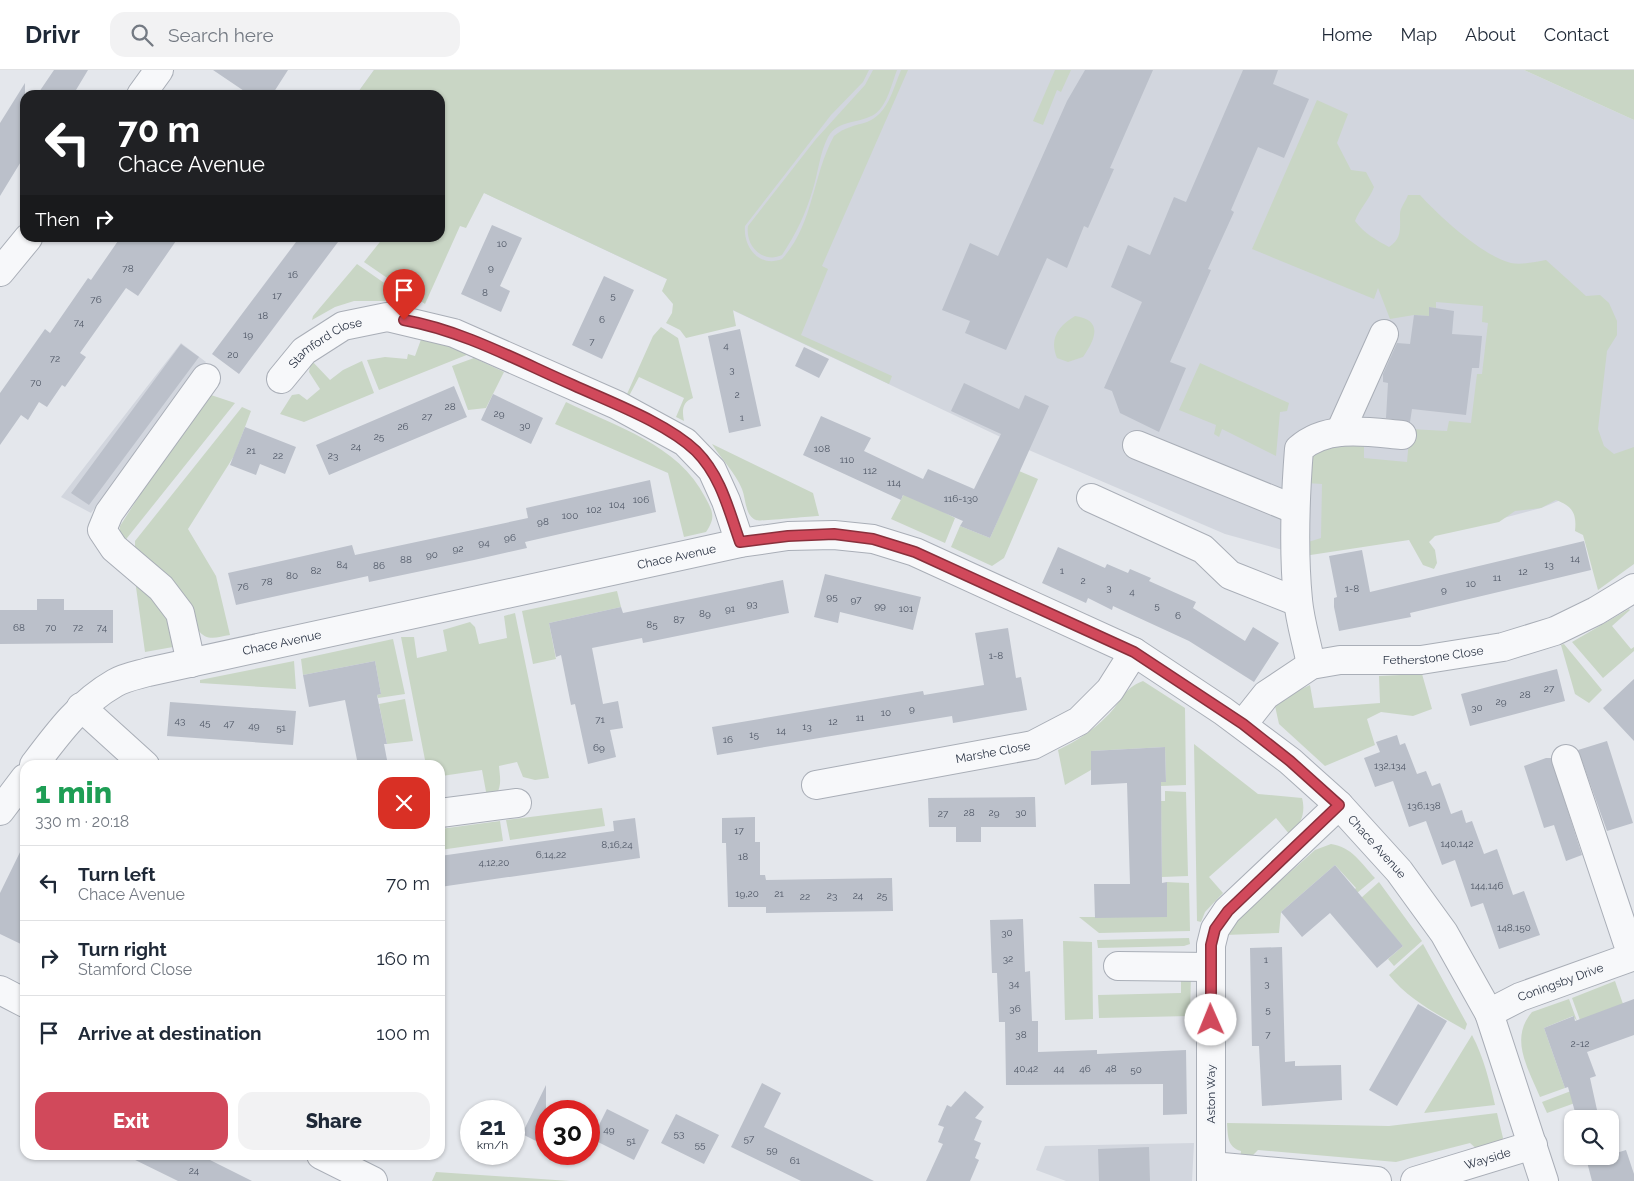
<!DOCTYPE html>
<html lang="en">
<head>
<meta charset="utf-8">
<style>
  :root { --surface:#fff; --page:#f2f2f3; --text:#1f2937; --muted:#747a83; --line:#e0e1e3; --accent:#d1495b }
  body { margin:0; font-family:Raleway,sans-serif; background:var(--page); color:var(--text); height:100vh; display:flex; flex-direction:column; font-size:19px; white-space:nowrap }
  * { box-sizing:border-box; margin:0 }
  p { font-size:16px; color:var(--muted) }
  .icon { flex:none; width:28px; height:28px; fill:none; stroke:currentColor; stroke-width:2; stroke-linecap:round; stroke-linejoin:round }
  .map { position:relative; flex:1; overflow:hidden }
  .drawer { position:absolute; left:20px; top:690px; width:425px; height:400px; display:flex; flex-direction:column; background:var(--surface); border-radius:15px; box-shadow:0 1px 4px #0004 }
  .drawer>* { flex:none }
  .top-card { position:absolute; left:20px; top:20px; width:425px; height:152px; border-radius:15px; box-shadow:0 1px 4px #0004; background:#202124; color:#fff; overflow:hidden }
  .buttons { position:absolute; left:1564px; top:1040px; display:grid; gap:10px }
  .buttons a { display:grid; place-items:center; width:55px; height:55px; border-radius:10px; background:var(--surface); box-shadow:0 1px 4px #0004; font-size:25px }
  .speed { position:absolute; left:460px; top:1030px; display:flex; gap:10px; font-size:25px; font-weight:700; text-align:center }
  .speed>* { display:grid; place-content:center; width:65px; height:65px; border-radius:50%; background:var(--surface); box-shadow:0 1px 4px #0004; line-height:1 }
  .speed small { font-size:12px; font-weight:400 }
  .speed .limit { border:8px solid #d22; background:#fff; color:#111 }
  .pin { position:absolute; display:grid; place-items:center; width:42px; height:42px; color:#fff; margin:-51px -21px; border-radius:50% 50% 50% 0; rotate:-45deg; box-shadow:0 0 5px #0007 }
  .pin .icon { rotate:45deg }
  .me { position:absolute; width:55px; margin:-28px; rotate:359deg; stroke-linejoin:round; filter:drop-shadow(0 0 4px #0008) }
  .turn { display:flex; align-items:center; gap:18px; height:105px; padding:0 15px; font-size:22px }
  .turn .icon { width:65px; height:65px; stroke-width:2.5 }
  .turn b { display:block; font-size:35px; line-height:42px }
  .then { display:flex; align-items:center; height:48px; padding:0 15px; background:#0003; gap:10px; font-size:19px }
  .round { display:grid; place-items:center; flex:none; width:52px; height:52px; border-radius:15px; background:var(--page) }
  .headline { display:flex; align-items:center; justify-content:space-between; height:85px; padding:0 15px }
  h1 { font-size:30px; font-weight:800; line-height:38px; color:#1e9e55 }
  .action { display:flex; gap:10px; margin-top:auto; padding:10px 15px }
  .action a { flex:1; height:58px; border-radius:15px; background:var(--accent); color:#fff; font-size:20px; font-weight:800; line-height:58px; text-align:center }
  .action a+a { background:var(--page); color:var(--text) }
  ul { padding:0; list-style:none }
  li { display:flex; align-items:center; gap:15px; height:75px; padding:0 15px; border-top:1px solid var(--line) }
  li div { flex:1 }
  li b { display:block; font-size:19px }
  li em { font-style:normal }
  header { display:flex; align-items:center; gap:30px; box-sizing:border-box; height:70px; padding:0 25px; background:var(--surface); border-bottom:1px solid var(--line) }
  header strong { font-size:24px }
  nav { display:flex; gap:28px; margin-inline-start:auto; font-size:18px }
  .search { width:350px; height:45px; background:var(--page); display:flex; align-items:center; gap:12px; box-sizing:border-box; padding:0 18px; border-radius:15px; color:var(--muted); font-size:19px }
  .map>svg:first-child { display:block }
  .built { fill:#d2d6de }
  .green { fill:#c9d6c5 }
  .building { fill:#bbc0ca }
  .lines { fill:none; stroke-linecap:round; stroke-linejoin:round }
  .minor-casing { stroke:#a9aeb7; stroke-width:30 }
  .minor { stroke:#f7f8fa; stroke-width:28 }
  .route-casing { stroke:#882f3b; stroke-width:12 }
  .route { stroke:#d1495b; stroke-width:9 }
  .labels { text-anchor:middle; stroke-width:5; stroke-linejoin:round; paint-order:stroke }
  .number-label { font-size:10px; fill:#4f5766 }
  .street-label { font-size:12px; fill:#2b3445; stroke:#f4f6f9 }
</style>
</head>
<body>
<header>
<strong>Drivr</strong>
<div class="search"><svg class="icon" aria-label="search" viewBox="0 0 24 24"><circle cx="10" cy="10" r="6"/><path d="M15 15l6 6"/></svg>Search here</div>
<nav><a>Home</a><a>Map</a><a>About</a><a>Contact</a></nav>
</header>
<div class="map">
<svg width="1634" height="1111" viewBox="0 0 1634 1111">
  <rect width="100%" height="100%" fill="#e4e7ec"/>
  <path class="built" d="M374 0H1524L1634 50V386L1573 425 1541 438 1451 462 1290 482 1225 464 1024 378 440 102V25H356Z
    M181 273 206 292 91 443 61 427Z
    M1194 1073 1192 1111H1066L1036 1100 1045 1076Z"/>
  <path class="green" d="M374 0H869L863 12 831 45 745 156C743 177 759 198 782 189 814 154 812 106 834 66 845 57 854 56 867 52 888 44 893 19 901 0H908L822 196 828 199 801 265 892 306 889 314 733 240 736 256 686 268 680 260 666 253 672 243 673 234 662 221 667 209 484 123 466 158 460 156 425 234 364 192 383 168H440V25H356Z
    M873 0H897C892 13 887 36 875 44 860 54 838 49 828 67 820 82 818 103 813 119 806 143 796 164 782 185 763 194 745 176 748 156L816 69 865 15Z
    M1055 0H1071L1061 22 1057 20 1043 55 1033 51Z
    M1524 0H1634V50Z
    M1317 30 1348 44 1337 73 1351 100 1366 102 1374 117C1369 130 1360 138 1355 151 1364 163 1376 170 1389 177 1402 168 1400 159 1400 144 1400 138 1406 131 1408 125H1420C1440 147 1483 186 1511 193 1522 195 1535 192 1546 190L1586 226 1600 225 1609 233 1617 251V265L1607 281 1598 359 1604 376 1614 384 1634 377V494L1598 520 1583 465 1575 461C1577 443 1572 436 1556 430L1541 438 1515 441 1499 452 1435 466 1429 472 1435 480 1437 493 1434 499 1423 495 1409 470 1304 486 1305 473 1321 468 1322 414 1306 413 1309 391 1315 381 1361 370 1364 373V388L1407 392 1410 359 1447 361 1449 351 1471 353 1477 304H1482L1488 253 1482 252 1483 236 1436 232V238L1429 237V246L1414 245 1390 249 1378 218 1374 229 1252 179Z
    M357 194 410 231H354L335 237 312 250 313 246Z
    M1075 246C1104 250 1095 270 1083 287L1068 292 1057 288C1049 269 1058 256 1075 246Z
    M661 257 678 268 693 328C682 332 682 341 684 351L676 347 684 328 639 307 629 326 627 324 653 266Z
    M423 264 474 282 379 320 367 290 385 287 407 289 408 284 415 286Z
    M474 288 504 302 486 338 468 340 452 296Z
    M311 290 330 310 343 300 362 291 374 323 304 352 280 344 292 325 299 324 307 330 320 319 309 302Z
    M1200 293 1289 333 1287 341 1280 342 1276 386 1222 359 1219 367 1214 364 1216 355 1179 340Z
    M205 323 235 333 123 473 119 465 120 456Z
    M566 332C615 356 679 375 705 427 713 442 716 447 706 462L684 467 668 403 555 354Z
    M242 337 251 341 234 386 188 459 216 506 230 565C217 567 207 572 198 560L175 514 135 478V471Z
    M712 374 813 423 819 446C808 446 761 452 756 450 745 446 746 429 742 419 735 402 721 389 712 374Z
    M1019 401 1038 409 1004 488 992 496 951 477 960 456 990 468Z
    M905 422 955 448 945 473 891 449Z
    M135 510C154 521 178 554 173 577L145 582Z
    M617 521 621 537 549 553 556 589 533 594 522 541Z
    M1629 539 1630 540 1612 556 1631 579 1634 577V581L1603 608 1572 572Z
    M515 543 549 708 535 710 523 707 517 692 499 696C500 708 502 714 496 726L487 727 482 700 442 706 444 727 440 733V695H426L401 567H414L417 588 447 581 443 560 470 552 475 557 479 574 507 568 504 546Z
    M393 569 405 624 378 628 377 625 381 624 375 591 303 605 301 589Z
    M1564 574 1602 620 1589 633 1575 624 1561 575Z
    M294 591 296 619 200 613V610Z
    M1422 604 1432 639 1413 646 1381 642 1367 649 1375 675 1325 696 1279 654 1275 636 1291 624 1310 615 1314 638 1380 633 1379 606Z
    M1143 611 1185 638 1186 715 1161 716V712H1166L1165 677 1091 681V700L1065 715 1058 680C1077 671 1092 661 1107 646 1122 632 1123 618 1143 611Z
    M405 629 413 671 387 674 379 634Z
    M1194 674 1258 724 1302 728C1306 743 1301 754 1290 765L1276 748 1209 807 1223 823 1205 842 1201 852 1197 851Z
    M1165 721 1186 722 1188 806 1162 807 1161 731H1165Z
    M602 738 605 756 510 770 506 750Z
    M500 751 503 771 440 780V759Z
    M1331 774C1352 777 1361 793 1375 808L1357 823 1354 820 1356 818 1335 795 1281 842 1279 863 1225 865 1226 859 1315 780Z
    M1167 812 1189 813 1190 861 1099 863 1079 847H1167Z
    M1379 812 1422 871 1394 896 1388 889 1403 876 1361 828Z
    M1189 868 1190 874 1184 876 1098 878 1097 870Z
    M1063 871 1092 872 1093 949 1065 950Z
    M1423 874 1467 954 1465 960C1437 944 1409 930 1389 905Z
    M1181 900 1191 903 1190 946 1099 948 1098 925 1181 923Z
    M1615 911 1623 934 1580 950 1572 928Z
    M1569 929 1577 951 1573 946 1544 958 1565 1018 1540 1027C1528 998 1509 969 1532 942Z
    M1472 965C1484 988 1489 1010 1495 1035L1424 1043Z
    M1571 1021 1575 1033 1547 1043 1542 1032Z
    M1497 1043 1503 1068 1501 1074 1479 1081 1470 1073 1396 1092 1258 1080 1248 1090H1240L1241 1081C1227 1077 1228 1066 1227 1053L1389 1056Z
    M436 1102 570 1111H432Z"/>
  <path class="building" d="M54 0H88L73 25H37Z
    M213 0H288L272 25H250Z
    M1085 0H1153L1110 98 1114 99 1088 158 1084 156 1067 198 1047 188 1006 280 965 263 970 251 942 240 970 173 998 186 1067 31Z
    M1243 0H1278L1273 14 1309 29 1284 88 1258 77 1231 140 1234 142 1208 199 1211 200 1170 292 1186 298 1159 362 1120 343 1112 321 1104 318 1142 232 1111 217 1128 175 1150 185 1174 127 1186 132Z
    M25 13V85L0 126V53Z
    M492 155 522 168 500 216 510 221 501 242 461 224Z
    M120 168H178L138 226 126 218 80 283 86 287 65 317 62 315 47 337 39 332 28 350 21 345 0 375V323L45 259 50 263 88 208 91 210Z
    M299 168H341L239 304 212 284Z
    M604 206 634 220 602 289 572 275Z
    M1429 237 1454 241 1452 264 1482 266 1479 298H1472L1466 345 1412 339 1410 352 1386 348 1388 313 1383 312V304L1397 273 1410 274 1414 245 1429 246Z
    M740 259 761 356 729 363 708 266Z
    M181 274 199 287 89 435 71 423Z
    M804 277 829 289 819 308 795 296Z
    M964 313 1019 339 1025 325 1049 336 990 468 960 456 963 451 903 425 901 430 803 385 821 346 871 368 864 381 923 409 928 399 974 419 1001 364 951 341Z
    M454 316 467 347 329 405 316 375Z
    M493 324 543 348 531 374 481 350Z
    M245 357 296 377 285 404 260 394 256 405 230 395Z
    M650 410 656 442 525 472 527 478 474 490 369 512 368 506 236 535 228 503 352 475 355 485 468 461 528 448 526 438Z
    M1584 471 1591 500 1410 543 1411 547 1339 561 1334 537V528L1337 527 1329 486 1362 480 1370 522Z
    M1058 477 1105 498 1107 494 1128 503 1130 499 1151 508 1149 511 1196 532 1193 538 1245 571 1253 557 1279 573 1254 612 1189 571 1113 536 1112 540 1088 528 1086 533 1042 513Z
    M825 504 921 527 913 560 840 542 838 553 814 547Z
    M783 510 789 543 643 573 642 568 592 578 603 634 618 631 623 658 610 660 616 687 588 694 575 634 571 635 561 585 556 587 549 553 621 537 623 543Z
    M37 529H64V540H113V573L0 574V540H37Z
    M1008 558 1016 608 1021 607 1027 640 953 653 952 646 717 685 712 657 923 621 924 625 984 615 975 563Z
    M375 591 381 624 377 625 387 674H384L388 695H358L345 630 309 637 303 605Z
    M1557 599 1565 631 1470 656 1461 624Z
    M1634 609V671L1603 638Z
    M170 632 296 641 293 675 167 666Z
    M1397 665 1400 675 1405 673 1417 704 1426 701 1432 716 1440 713 1451 744 1462 740 1466 753 1472 751 1484 784 1497 779 1513 825 1524 821 1540 865 1499 879 1483 833 1471 837 1455 790 1442 795 1426 751 1409 757 1393 711 1375 717 1364 688 1380 682 1376 672Z
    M1607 671 1633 753 1607 761 1578 680Z
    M1165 677 1166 712H1161L1162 813 1167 812V847L1095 848 1094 814H1130L1127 713 1091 715V681Z
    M1546 688H1551L1582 785 1566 791 1554 755 1544 758 1524 696Z
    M1035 727 1036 757H981V772H956V757H929L928 728Z
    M755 747V772H760V805H765L766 810 892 808 893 841 766 843V837H728L726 773H722V748Z
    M635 748 640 788 440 817V786L614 761 613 751Z
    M25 772V876L0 864V823Z
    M1335 795 1403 876 1377 898 1330 843 1302 867 1281 842Z
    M1023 849 1025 902 1030 901 1032 951H1038V982L1097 980V984L1186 980 1187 1044 1163 1045V1014L1006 1015 1005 952H999L997 903H992L990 850Z
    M1282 877 1285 992 1295 991V996L1341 995 1342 1030 1262 1036 1259 976H1252L1250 878Z
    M1634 929V965L1587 982 1596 1006 1590 1008 1599 1049H1577L1568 1017 1565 1018 1544 958 1574 946 1575 951Z
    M1418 934 1447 951 1397 1036 1369 1020Z
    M762 1013 781 1023 764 1057 874 1111H801L731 1077Z
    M546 1015V1076L522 1064Z
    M965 1021 984 1037 975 1048 982 1051 974 1070 981 1073 975 1088 979 1090 970 1111H926L943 1074 938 1072 944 1057 938 1055 947 1035 951 1037Z
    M607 1039 649 1060 634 1090 592 1069Z
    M676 1044 719 1065 704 1094 661 1073Z
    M1149 1077 1150 1111H1099L1098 1079Z
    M1626 1080 1634 1104V1111H1592L1587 1092Z
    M125 1085H200L252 1111H178Z"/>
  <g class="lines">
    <defs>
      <g id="minor">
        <path d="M141 25 159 0"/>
        <path d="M0 202 28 168"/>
        <path id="s1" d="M281 309 304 281 343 256 387 247 454 263 617 335 685 372 712 400 726 431 740 473"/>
        <path d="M1340 362 1384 264"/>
        <path d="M1137 375 1294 439"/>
        <path d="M1091 428 1203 479 1230 505 1298 532"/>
        <path d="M191 593 180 543 161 518 114 478 102 460 109 443 206 308"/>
        <path d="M1311 595C1307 573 1300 552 1298 530 1293 479 1295 430 1299 379 1327 354 1368 362 1402 365"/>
        <path d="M81 637 145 695"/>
        <path id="s2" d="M1243 654 1266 625 1311 595 1340 590H1421L1503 577 1555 561 1596 541 1634 518"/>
        <path d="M1566 689 1632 886"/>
        <path id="s3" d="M34 695C58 663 80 633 115 613 125 607 138 605 148 602L740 473 788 466 834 465 873 469 915 482 1134 582 1223 641 1290 691 1339 735 1399 801 1444 863 1489 943 1544 1111"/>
        <path id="s4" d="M816 715 1033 675 1079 651 1110 620 1134 582"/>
        <path d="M0 741 25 708"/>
        <path d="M440 743 517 733"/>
        <path d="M1118 896 1210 897"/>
        <path d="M0 920 25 933"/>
        <path id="s5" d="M1489 943 1520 927 1634 886"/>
        <path d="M321 1085 373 1111"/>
        <path d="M1212 1096 1377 1111"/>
        <path d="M1211 1111V875L1215 859 1227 841 1339 735"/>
        <path id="s6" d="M1415 1111 1533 1075"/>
      </g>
    </defs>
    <use href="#minor" class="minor-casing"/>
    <use href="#minor" class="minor"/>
  </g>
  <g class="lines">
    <defs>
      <path id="route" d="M404 250C464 261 518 291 573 315 610 332 667 353 696 381 721 406 729 441 740 472L788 466 834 464 873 469 915 482 1134 582 1243 654 1290 691 1339 735 1228 841 1215 859 1211 875V950"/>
    </defs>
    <use href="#route" class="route-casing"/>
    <use href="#route" class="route"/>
  </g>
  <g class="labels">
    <g class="number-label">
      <text x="502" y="177">10</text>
      <text x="491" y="201">9</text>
      <text x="128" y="202">78</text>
      <text x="293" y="208">16</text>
      <text x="485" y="226">8</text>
      <text x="277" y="229">17</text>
      <text x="613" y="229">5</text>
      <text x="96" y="233">76</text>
      <text x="263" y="249">18</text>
      <text x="602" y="253">6</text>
      <text x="79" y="256">74</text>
      <text x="248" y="268">19</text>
      <text x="592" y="275">7</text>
      <text x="726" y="279">4</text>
      <text x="233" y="288">20</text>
      <text x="55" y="292">72</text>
      <text x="732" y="303">3</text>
      <text x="36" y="316">70</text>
      <text x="737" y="328">2</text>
      <text x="450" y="340">28</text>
      <text x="499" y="347">29</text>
      <text x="427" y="350">27</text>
      <text x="742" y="351">1</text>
      <text x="525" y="359">30</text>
      <text x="403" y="360">26</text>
      <text x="379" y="370">25</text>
      <text x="356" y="380">24</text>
      <text x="822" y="382">108</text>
      <text x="251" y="384">21</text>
      <text x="278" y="389">22</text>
      <text x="333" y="389">23</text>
      <text x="847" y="393">110</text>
      <text x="870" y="404">112</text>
      <text x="894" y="416">114</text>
      <text x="961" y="432">116-130</text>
      <text x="641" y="433">106</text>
      <text x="617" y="438">104</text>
      <text x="594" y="443">102</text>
      <text x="570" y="449">100</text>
      <text x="543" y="455">98</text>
      <text x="510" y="471">96</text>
      <text x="484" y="476">94</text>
      <text x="458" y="482">92</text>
      <text x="432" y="488">90</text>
      <text x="1575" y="492">14</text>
      <text x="406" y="493">88</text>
      <text x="342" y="498">84</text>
      <text x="1549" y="498">13</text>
      <text x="379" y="499">86</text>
      <text x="316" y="504">82</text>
      <text x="1062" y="504">1</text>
      <text x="1523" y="505">12</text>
      <text x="292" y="509">80</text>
      <text x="1497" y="511">11</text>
      <text x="1083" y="514">2</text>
      <text x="267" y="515">78</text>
      <text x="1471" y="517">10</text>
      <text x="243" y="520">76</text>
      <text x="1109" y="521">3</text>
      <text x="1352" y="522">1-8</text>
      <text x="1444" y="523">9</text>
      <text x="1132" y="525">4</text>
      <text x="832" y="530">95</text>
      <text x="856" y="533">97</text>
      <text x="752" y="537">93</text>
      <text x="880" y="539">99</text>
      <text x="1157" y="539">5</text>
      <text x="730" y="542">91</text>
      <text x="906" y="542">101</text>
      <text x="705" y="547">89</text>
      <text x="1178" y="549">6</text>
      <text x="679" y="553">87</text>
      <text x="652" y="558">85</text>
      <text x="19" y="561">68</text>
      <text x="51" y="561">70</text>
      <text x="78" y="561">72</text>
      <text x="102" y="561">74</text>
      <text x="996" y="589">1-8</text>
      <text x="1549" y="622">27</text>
      <text x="1525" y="628">28</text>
      <text x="1501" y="635">29</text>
      <text x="1477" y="641">30</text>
      <text x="912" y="642">9</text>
      <text x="886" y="646">10</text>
      <text x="860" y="651">11</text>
      <text x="600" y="653">71</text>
      <text x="180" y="654">43</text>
      <text x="833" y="655">12</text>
      <text x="205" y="656">45</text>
      <text x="229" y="657">47</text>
      <text x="254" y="659">49</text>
      <text x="807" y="660">13</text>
      <text x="281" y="661">51</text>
      <text x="781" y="664">14</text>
      <text x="754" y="668">15</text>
      <text x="728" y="673">16</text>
      <text x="599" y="681">69</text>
      <text x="1390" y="699">132,134</text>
      <text x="1424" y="739">136,138</text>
      <text x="969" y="746">28</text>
      <text x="994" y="746">29</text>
      <text x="1021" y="746">30</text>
      <text x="943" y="747">27</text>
      <text x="739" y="764">17</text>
      <text x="1457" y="777">140,142</text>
      <text x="617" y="778">8,16,24</text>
      <text x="551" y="788">6,14,22</text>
      <text x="743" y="790">18</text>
      <text x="494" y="796">4,12,20</text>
      <text x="1487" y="819">144,146</text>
      <text x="747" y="827">19,20</text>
      <text x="779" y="827">21</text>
      <text x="832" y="829">23</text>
      <text x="858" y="829">24</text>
      <text x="882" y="829">25</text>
      <text x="805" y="830">22</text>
      <text x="1514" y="861">148,150</text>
      <text x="1007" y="866">30</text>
      <text x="1008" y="892">32</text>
      <text x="1266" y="893">1</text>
      <text x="1014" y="917">34</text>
      <text x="1267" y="917">3</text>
      <text x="1015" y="942">36</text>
      <text x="1268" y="943">5</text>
      <text x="1021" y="968">38</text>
      <text x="1268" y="968">7</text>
      <text x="1580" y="977">2-12</text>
      <text x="1026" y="1002">40,42</text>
      <text x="1059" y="1002">44</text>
      <text x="1085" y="1002">46</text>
      <text x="1111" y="1002">48</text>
      <text x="1136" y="1003">50</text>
      <text x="609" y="1063">49</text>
      <text x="679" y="1067">53</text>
      <text x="749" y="1072">57</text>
      <text x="631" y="1074">51</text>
      <text x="700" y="1078">55</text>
      <text x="772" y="1083">59</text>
      <text x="795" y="1094">61</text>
      <text x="194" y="1104">24</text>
    </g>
    <g class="street-label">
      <text dy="4" stroke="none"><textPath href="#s1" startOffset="59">Stamford Close</textPath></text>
      <text dy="4" stroke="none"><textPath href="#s3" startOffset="692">Chace Avenue</textPath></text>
      <text dy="4" stroke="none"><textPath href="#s3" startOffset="288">Chace Avenue</textPath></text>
      <text dy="4" stroke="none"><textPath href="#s2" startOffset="214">Fetherstone Close</textPath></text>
      <text dy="4" stroke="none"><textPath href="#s4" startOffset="180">Marshe Close</textPath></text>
      <text dy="4" stroke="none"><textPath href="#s3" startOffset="1488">Chace Avenue</textPath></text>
      <text dy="4" stroke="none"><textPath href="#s5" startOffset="78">Coningsby Drive</textPath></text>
      <text transform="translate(1211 1024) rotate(-90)" y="4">Aston Way</text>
      <text dy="4" stroke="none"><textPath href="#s6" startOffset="76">Wayside</textPath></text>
    </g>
  </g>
</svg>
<div class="buttons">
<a><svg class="icon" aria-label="search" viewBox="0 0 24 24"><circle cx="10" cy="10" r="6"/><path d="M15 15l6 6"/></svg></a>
</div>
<div class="speed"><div>21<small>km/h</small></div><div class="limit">30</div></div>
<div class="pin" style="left:404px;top:250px;background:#d93025"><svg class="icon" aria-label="arrive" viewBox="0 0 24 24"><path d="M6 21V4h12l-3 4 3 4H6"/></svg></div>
<svg class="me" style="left:1211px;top:950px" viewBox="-20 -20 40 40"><circle r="19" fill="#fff"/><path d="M0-13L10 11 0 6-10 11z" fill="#d1495b"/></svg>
<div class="top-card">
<div class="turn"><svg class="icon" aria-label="left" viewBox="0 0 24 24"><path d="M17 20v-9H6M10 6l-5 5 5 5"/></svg><div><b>70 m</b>Chace Avenue</div></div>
<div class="then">Then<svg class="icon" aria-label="right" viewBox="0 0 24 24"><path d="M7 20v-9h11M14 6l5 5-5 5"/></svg></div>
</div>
<section class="drawer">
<div class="headline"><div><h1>1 min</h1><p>330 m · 20:18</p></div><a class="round" style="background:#d93025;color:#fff"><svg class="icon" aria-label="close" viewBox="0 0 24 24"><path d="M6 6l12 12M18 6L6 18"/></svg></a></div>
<ul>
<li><svg class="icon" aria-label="left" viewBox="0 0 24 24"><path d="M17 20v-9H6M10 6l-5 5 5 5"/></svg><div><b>Turn left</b><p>Chace Avenue</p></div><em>70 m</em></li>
<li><svg class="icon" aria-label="right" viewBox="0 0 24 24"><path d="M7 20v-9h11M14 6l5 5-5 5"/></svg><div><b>Turn right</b><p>Stamford Close</p></div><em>160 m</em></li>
<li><svg class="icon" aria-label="arrive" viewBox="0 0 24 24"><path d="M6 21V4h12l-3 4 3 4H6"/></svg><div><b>Arrive at destination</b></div><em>100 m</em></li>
</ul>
<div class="action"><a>Exit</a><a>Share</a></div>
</section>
</div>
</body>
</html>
